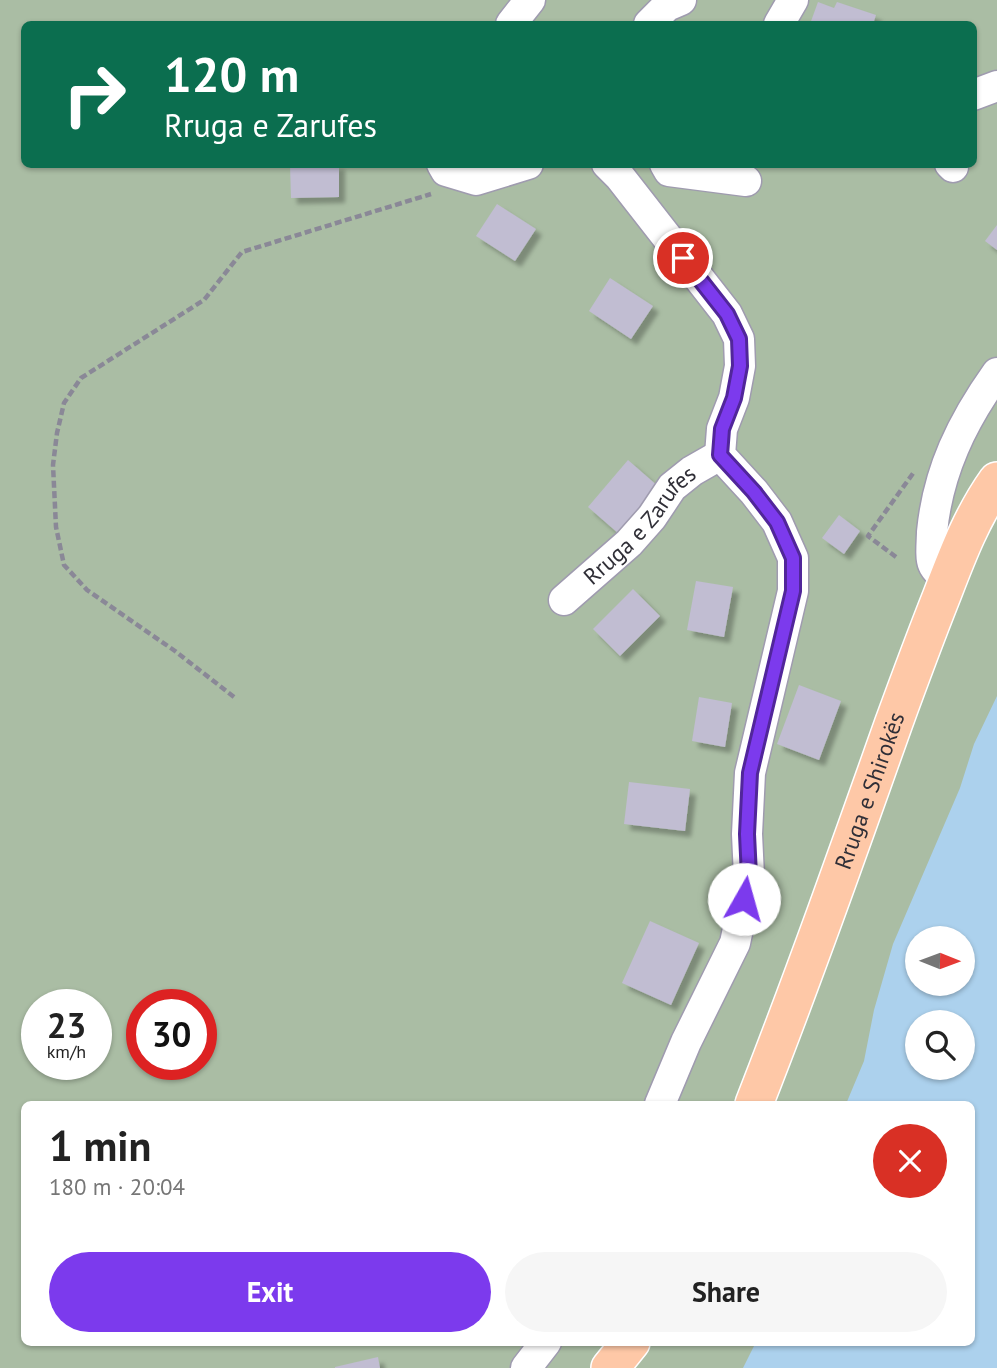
<!DOCTYPE html>
<html lang="en">
<head>
<meta charset="utf-8">
<style>
  :root { --surface:#fff; --page:#f6f6f6; --text:#222; --muted:#767676; --accent:#7c3aed }
  body { margin:0; font-family:"PT Sans",sans-serif; background:var(--page); color:var(--text); height:100vh; display:flex; flex-direction:column; font-size:26px; white-space:nowrap }
  * { box-sizing:border-box; margin:0 }
  p { font-size:23px; color:var(--muted) }
  .icon { flex:none; width:38px; height:38px; fill:none; stroke:currentColor; stroke-width:2; stroke-linecap:round; stroke-linejoin:round }
  .map { position:relative; flex:1; overflow:hidden }
  .panel { position:absolute; left:21px; top:1101px; width:954px; height:245px; display:flex; flex-direction:column; background:var(--surface); border-radius:10px; box-shadow:0 2px 5px #0004 }
  .panel>* { flex:none }
  .guide { position:absolute; left:21px; top:21px; width:956px; height:147px; border-radius:10px; box-shadow:0 2px 5px #0004; background:#0b6e4f; color:#fff; overflow:hidden }
  .needle { width:46px; rotate:91deg }
  .buttons { position:absolute; left:905px; top:926px; display:grid; gap:14px }
  .buttons a { display:grid; place-items:center; width:70px; height:70px; border-radius:50%; background:var(--surface); box-shadow:0 2px 5px #0004; font-size:35px }
  .speed { position:absolute; left:21px; top:989px; display:flex; gap:14px; font-size:35px; font-weight:700; text-align:center }
  .speed>* { display:grid; place-content:center; width:91px; height:91px; border-radius:50%; background:var(--surface); box-shadow:0 2px 5px #0004; line-height:1 }
  .speed small { font-size:18px; font-weight:400 }
  .speed .limit { border:10px solid #d22; background:#fff; color:#111 }
  .pin { position:absolute; display:grid; place-items:center; width:60px; height:60px; color:#fff; margin:-30px; border:4px solid #fff; border-radius:50%; box-shadow:0 2px 7px #0007 }
  .me { position:absolute; width:77px; margin:-38px; rotate:7deg; stroke-linejoin:round; filter:drop-shadow(0 0 5px #0008) }
  .turn { display:flex; align-items:center; gap:24px; height:147px; padding:0 28px; font-size:32px }
  .turn .icon { width:91px; height:91px; stroke-width:2.5 }
  .turn b { display:block; font-size:49px; line-height:60px }
  .round { display:grid; place-items:center; flex:none; width:74px; height:74px; border-radius:37px; background:var(--page) }
  .summary { display:flex; align-items:center; justify-content:space-between; height:119px; padding:0 28px }
  h1 { font-size:42px; font-weight:700; line-height:52px }
  .cta { display:flex; gap:14px; margin-top:auto; padding:14px 28px }
  .cta a { flex:1; height:80px; border-radius:42px; background:var(--accent); color:#fff; font-size:28px; font-weight:700; line-height:80px; text-align:center }
  .cta a+a { background:var(--page); color:var(--text) }
  .map>svg:first-child { display:block }
  .green { fill:#aabda4; fill-rule:evenodd }
  .water { fill:#acd1ed; fill-rule:evenodd }
  .building { fill:#c1bdd2; filter:url(#shadow) }
  .lines { fill:none; stroke-linecap:round; stroke-linejoin:round }
  .minor-casing { stroke:#9f9baf; stroke-width:33 }
  .major-casing { stroke:#fff; stroke-width:40 }
  .path { stroke:#8a8897; stroke-width:4.5; stroke-dasharray:7 3.5; stroke-linecap:butt }
  .minor { stroke:#fff; stroke-width:30 }
  .major { stroke:#fec8a7; stroke-width:37 }
  .route-casing { stroke:#51269a; stroke-width:18 }
  .route { stroke:#7c3aed; stroke-width:12 }
  .labels { text-anchor:middle; stroke-width:7; stroke-linejoin:round; paint-order:stroke }
  .street-label { font-size:23px; fill:#302f37; stroke:#f5f3fc }
</style>
</head>
<body>
<div class="map">
<svg width="997" height="1368" viewBox="0 0 997 1368">
  <defs>
    <filter id="shadow"><feDropShadow dx="6" dy="6" stdDeviation="2" flood-color="#0004"/></filter>
  </defs>
  <rect width="100%" height="100%" fill="#e8e4fa"/>
  <path class="green" d="M0 0H997V1368H0ZM24 24H973V164H24ZM917 938H962V984H917ZM37 1004H96V1064H37ZM142 1004H201V1064H142ZM917 1022H962V1068H917ZM24 1104H971V1342H24Z"/>
  <path class="water" d="M997 696V1368H743L756 1342H971V1104H846L864 1061 874 1010 893 944 960 788 974 744ZM917 938H962V984H917ZM917 1022H962V1068H917Z"/>
  <path class="building" d="M818 2 834 8 837 2 876 15 873 24H810Z
    M290 164H339V197L291 198Z
    M497 204 536 229 515 261 476 236Z
    M997 225V250L985 241Z
    M610 278 653 306 631 339 589 311Z
    M628 460 659 487 619 534 588 507Z
    M839 515 860 531 844 554 822 538Z
    M696 581 733 587 724 637 687 630Z
    M633 589 660 616 620 656 593 629Z
    M799 685 841 701 819 760 777 744Z
    M699 697 732 703 725 747 692 741Z
    M629 782 690 789 685 831 624 824Z
    M650 921 699 943 671 1005 622 983Z
    M378 1357 380 1368H335V1367Z"/>
  <g class="lines">
    <defs>
      <g id="minor">
        <path d="M511 24 530 0"/>
        <path d="M649 24 667 6 681 0"/>
        <path d="M779 24 793 0"/>
        <path d="M973 95 997 86"/>
        <path d="M442 164 446 171 476 180 528 164"/>
        <path d="M607 164 620 177 727 314 739 339 740 366 734 398 722 429 720 455 754 492 777 522 793 558V591L750 773 747 834 749 876 735 943 686 1042 660 1104"/>
        <path d="M665 164 669 171 746 181"/>
        <path d="M950 164 953 167"/>
        <path d="M947 581C943 576 935 570 933 564 930 558 932 539 932 532 938 471 962 422 997 373"/>
        <path id="s1" d="M564 600 629 543 652 517 672 487 692 471 720 455"/>
        <path d="M526 1368 546 1342"/>
      </g>
      <g id="major">
        <path id="s2" d="M754 1104C803 979 848 852 893 725 909 681 925 638 942 595 957 556 972 516 997 481"/>
        <path d="M610 1368 631 1342"/>
      </g>
    </defs>
    <use href="#minor" class="minor-casing"/>
    <use href="#major" class="major-casing"/>
    <path class="path" d="M896 557 868 536 914 472
      M234 697 175 651 87 590 64 565 56 527 53 465 57 433 64 403 81 378 204 300 242 252 431 194"/>
    <use href="#minor" class="minor"/>
    <use href="#major" class="major"/>
  </g>
  <g class="lines">
    <defs>
      <path id="route" d="M683 258 727 314 739 339 740 366 734 398 722 429 720 455 754 492 777 522 793 558V591L750 773 747 834 749 876 744 899"/>
    </defs>
    <use href="#route" class="route-casing"/>
    <use href="#route" class="route"/>
  </g>
  <g class="labels">
    <g class="street-label">
      <text dy="8" stroke="none"><textPath href="#s1" startOffset="107">Rruga e Zarufes</textPath></text>
      <text dy="8" stroke="none"><textPath href="#s2" startOffset="334">Rruga e Shirokës</textPath></text>
    </g>
  </g>
</svg>
<div class="buttons">
<a><svg class="needle" viewBox="-14 -14 28 28"><path d="M0-13l5 13h-10z" fill="#e53935"/><path d="M0 13l5-13h-10z" fill="#767676"/></svg></a>
<a><svg class="icon" aria-label="search" viewBox="0 0 24 24"><circle cx="10" cy="10" r="6"/><path d="M15 15l6 6"/></svg></a>
</div>
<div class="speed"><div>23<small>km/h</small></div><div class="limit">30</div></div>
<div class="pin" style="left:683px;top:258px;background:#d93025"><svg class="icon" aria-label="arrive" viewBox="0 0 24 24"><path d="M6 21V4h12l-3 4 3 4H6"/></svg></div>
<svg class="me" style="left:744px;top:899px" viewBox="-20 -20 40 40"><circle r="19" fill="#fff"/><path d="M0-13L10 11 0 6-10 11z" fill="#7c3aed"/></svg>
<div class="guide">
<div class="turn"><svg class="icon" aria-label="right" viewBox="0 0 24 24"><path d="M7 20v-9h11M14 6l5 5-5 5"/></svg><div><b>120 m</b>Rruga e Zarufes</div></div>
</div>
<section class="panel">
<div class="summary"><div><h1>1 min</h1><p>180 m · 20:04</p></div><a class="round" style="background:#d93025;color:#fff"><svg class="icon" aria-label="close" viewBox="0 0 24 24"><path d="M6 6l12 12M18 6L6 18"/></svg></a></div>
<div class="cta"><a>Exit</a><a>Share</a></div>
</section>
</div>
</body>
</html>
